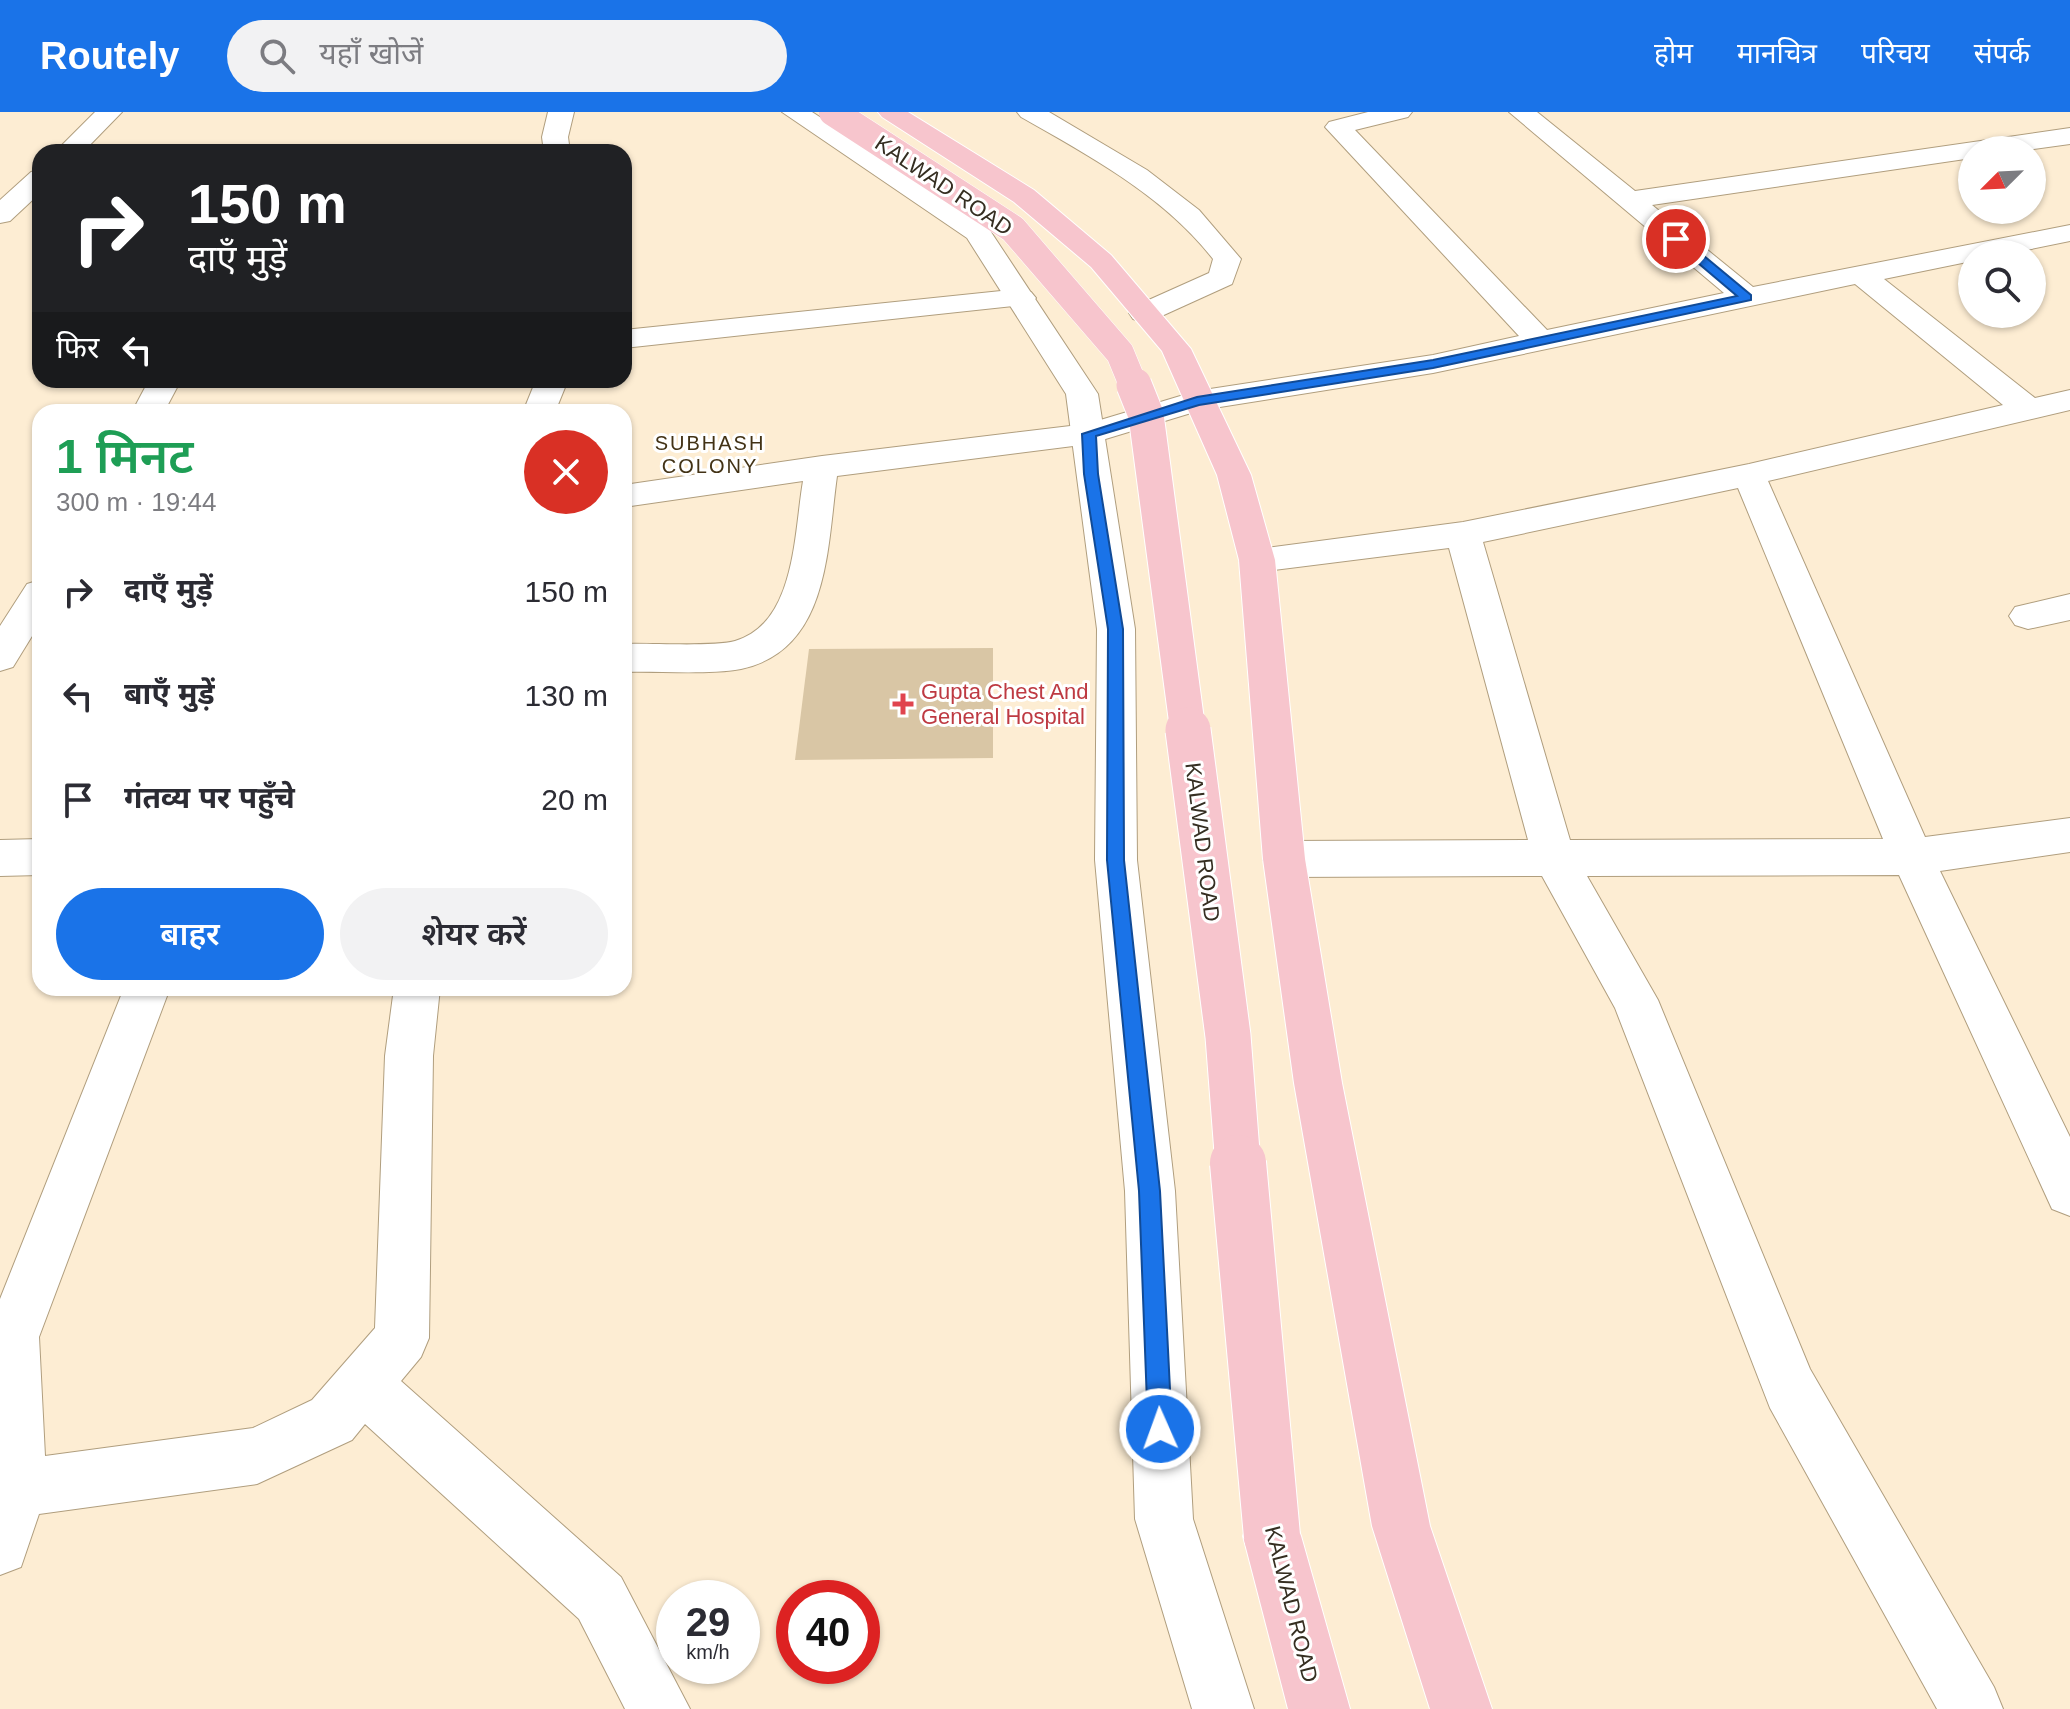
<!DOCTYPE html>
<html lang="hi">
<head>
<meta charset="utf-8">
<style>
  :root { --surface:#fff; --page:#f2f2f3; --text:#2b2b33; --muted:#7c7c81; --accent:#1a73e8 }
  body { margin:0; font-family:Helvetica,"Noto Sans Devanagari",sans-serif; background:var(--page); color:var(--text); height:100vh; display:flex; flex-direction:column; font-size:30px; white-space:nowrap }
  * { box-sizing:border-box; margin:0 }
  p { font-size:26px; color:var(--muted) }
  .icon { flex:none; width:44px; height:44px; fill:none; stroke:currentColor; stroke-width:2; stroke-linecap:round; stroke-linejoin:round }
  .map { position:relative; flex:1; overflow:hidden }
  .panel { position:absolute; left:32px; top:292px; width:600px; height:592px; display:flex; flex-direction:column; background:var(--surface); border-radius:24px; box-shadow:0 2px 6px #0004 }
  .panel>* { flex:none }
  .guide { position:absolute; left:32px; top:32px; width:600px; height:244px; border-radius:24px; box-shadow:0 2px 6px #0004; background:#202124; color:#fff; overflow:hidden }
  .needle { width:52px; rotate:246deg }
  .tools { position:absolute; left:1958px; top:24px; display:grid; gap:16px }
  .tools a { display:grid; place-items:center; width:88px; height:88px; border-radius:50%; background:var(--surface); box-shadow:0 2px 6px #0004; font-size:40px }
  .speed { position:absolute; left:656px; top:1468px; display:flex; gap:16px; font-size:40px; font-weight:700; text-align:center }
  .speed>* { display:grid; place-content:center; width:104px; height:104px; border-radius:50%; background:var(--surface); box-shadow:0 2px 6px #0004; line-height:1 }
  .speed small { font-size:20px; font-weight:400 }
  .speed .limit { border:12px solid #d22; background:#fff; color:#111 }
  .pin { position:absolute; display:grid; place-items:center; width:68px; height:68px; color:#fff; margin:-34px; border:4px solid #fff; border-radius:50%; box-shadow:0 2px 8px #0007 }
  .me { position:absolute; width:88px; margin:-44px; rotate:358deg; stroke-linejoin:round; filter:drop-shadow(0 0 6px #0008) }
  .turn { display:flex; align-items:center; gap:28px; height:168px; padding:0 24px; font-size:36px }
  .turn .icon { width:104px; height:104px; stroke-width:2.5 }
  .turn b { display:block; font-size:56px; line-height:68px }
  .then { display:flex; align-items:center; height:76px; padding:0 24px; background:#0003; gap:16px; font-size:30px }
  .round { display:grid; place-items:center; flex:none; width:84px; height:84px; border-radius:42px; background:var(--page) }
  .overview { display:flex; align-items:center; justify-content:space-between; height:136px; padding:0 24px }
  h1 { font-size:48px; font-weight:600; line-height:60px; color:#1e9e55 }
  .cta { display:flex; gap:16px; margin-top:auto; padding:16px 24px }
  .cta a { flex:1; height:92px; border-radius:48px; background:var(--accent); color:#fff; font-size:32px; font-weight:600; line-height:92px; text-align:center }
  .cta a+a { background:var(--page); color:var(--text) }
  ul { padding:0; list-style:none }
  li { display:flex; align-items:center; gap:24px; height:104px; padding:0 24px }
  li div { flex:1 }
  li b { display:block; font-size:30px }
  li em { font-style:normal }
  header { display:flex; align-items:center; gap:48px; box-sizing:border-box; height:112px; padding:0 40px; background:var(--accent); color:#fff }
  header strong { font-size:38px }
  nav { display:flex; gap:44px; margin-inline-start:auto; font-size:28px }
  .search { width:560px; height:72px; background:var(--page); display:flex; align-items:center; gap:20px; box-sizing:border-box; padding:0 28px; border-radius:44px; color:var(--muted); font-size:30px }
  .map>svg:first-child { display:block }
  .building { fill:#d9c6a5 }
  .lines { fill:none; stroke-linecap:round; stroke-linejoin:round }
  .minor-casing { stroke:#b09e7e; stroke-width:2 }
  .tertiary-casing { stroke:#b09e7e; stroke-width:2 }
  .primary-casing { stroke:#fff; stroke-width:2 }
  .minor { fill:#fff; fill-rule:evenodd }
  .tertiary { fill:#fff; fill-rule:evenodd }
  .primary { fill:#f7c5cd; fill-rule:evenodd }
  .primary-bridge-far3-casing { stroke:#fff; stroke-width:29; stroke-linecap:butt }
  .primary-bridge-far2-casing { stroke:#fff; stroke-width:37; stroke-linecap:butt }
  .primary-bridge-far1-casing { stroke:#fff; stroke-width:47; stroke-linecap:butt }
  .primary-bridge-casing { stroke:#fff; stroke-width:58; stroke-linecap:butt }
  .primary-bridge-far3 { stroke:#f7c5cd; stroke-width:28 }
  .primary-bridge-far2 { stroke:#f7c5cd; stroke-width:35 }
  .primary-bridge-far1 { stroke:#f7c5cd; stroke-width:45 }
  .primary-bridge { stroke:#f7c5cd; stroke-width:56 }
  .route { fill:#1a73e8; stroke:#114b97; stroke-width:2 }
  .health-dot { fill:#e0444e; stroke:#fff; stroke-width:3 }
  .labels { text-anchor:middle; stroke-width:6; stroke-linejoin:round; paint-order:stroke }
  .far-neighbourhood-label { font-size:20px; letter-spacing:2px; fill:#423215; stroke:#fff }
  .street-label { font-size:22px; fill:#352e21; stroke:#fff }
  .health-label { font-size:22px; fill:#be3a42; stroke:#fff; text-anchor:start }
</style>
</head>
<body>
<header>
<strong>Routely</strong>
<div class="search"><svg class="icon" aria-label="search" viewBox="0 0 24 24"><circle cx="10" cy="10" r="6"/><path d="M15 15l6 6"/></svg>यहाँ खोजें</div>
<nav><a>होम</a><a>मानचित्र</a><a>परिचय</a><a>संपर्क</a></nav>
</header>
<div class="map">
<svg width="2070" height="1597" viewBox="0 0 2070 1597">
  <rect width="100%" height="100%" fill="#fdedd3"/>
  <path class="building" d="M993 536V646L795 648 809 537Z"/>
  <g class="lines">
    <defs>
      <path id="minor" d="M95 0H122L83 40H55Z
        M548 0H574L568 25 570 40H544L542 25Z
        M1017 0H1049L1147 58 1199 98 1241 147 1232 172 1155 207 1144 210 1133 207 1129 201 1133 195 1209 161 1213 147C1164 84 1090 44 1021 5Z
        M1368 0H1412L1408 5 1355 18 1547 218 1724 181 1509 0H1537L1635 79 2070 16V32L2027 38H1972V46L1652 93 1753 175 2070 113V129L2007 142H1972V149L1884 167 2035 286 2070 278V298L1768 369 1925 725 2070 706V740L1940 759 2070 1025V1104L2052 1097 1899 763 1587 764 1658 888 1810 1257 1994 1575 2003 1597H1937L1770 1296 1615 896 1542 764 1284 765 1269 760 1263 747 1269 734 1284 729 1528 728 1449 436 1257 460 1244 457 1239 448 1244 439 1463 410 1749 352 2003 293 1855 172 1433 261 1201 298 1089 332 837 364C827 435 830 538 741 557 708 563 659 559 624 560V532C650 531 713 535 735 529 796 511 794 421 803 369L624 395V373L822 344 1087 312 1197 279 1433 243 1519 224 1325 15 1329 10ZM1738 376 1883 727 1570 728 1483 430Z
        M40 58V81L10 109 0 111V88L31 60Z
        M1021 177 1031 180 1036 186 1031 192 624 236V218Z
        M149 268H181L164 300H132Z
        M536 268H568L555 300H523Z
        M40 468V511L13 555 0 559V514L27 472Z
        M2070 482V508L2028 517 2015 513 2009 504 2015 495Z
        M40 727V763L0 764V728Z
        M124 876H170L39 1225 45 1344 253 1316 312 1288 375 1216 385 944 394 876H440L433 944 429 1226 421 1245 401 1269 621 1465 690 1597H625L579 1507 365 1312 352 1328 257 1372 39 1402 21 1455 0 1463V1187Z"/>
      <path id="tertiary" d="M782 0H812L987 114 1098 282 1135 517 1137 748 1175 1079 1193 1407 1254 1597H1192L1135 1407 1125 1079 1095 748 1097 517 1066 282 967 126Z"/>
      <path id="primary" d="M878 0H908L1034 78 1111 143 1191 237 1251 363 1275 448 1305 747 1342 971 1430 1414 1492 1597H1430L1372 1414 1294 971 1263 747 1239 448 1217 363 1162 239 1091 155 1014 90 882 5Z
        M1272 1395 1293 1403 1301 1424 1350 1597H1288L1243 1424 1251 1403Z"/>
    </defs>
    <use href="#minor" class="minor-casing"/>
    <use href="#tertiary" class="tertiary-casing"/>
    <use href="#primary" class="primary-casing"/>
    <use href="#minor" class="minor"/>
    <use href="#tertiary" class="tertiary"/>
    <use href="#primary" class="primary"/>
    <defs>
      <path id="primary-bridge-far3" d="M833 0 1013 117 1120 241 1134 275"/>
      <path id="primary-bridge-far2" d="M1134 273 1146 303 1188 620"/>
      <path id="primary-bridge-far1" d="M1188 618 1228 924 1238 1053"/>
      <path id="primary-bridge" d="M1238 1051 1272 1424"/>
    </defs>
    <use href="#primary-bridge-far3" class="primary-bridge-far3-casing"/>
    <use href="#primary-bridge-far2" class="primary-bridge-far2-casing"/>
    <use href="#primary-bridge-far1" class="primary-bridge-far1-casing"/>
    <use href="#primary-bridge" class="primary-bridge-casing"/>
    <use href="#primary-bridge-far3" class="primary-bridge-far3"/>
    <use href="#primary-bridge-far2" class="primary-bridge-far2"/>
    <use href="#primary-bridge-far1" class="primary-bridge-far1"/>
    <use href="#primary-bridge" class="primary-bridge"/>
  </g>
  <path class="route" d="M1672 124H1680L1751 183V188L1433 256 1199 293 1096 324 1098 362 1123 517 1124 748 1160 1079 1172 1317 1168 1325 1160 1329 1152 1325 1148 1317 1139 1079 1107 748 1108 517 1084 362 1082 322 1197 285 1433 248 1737 184 1672 129Z"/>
  <path class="health-dot" d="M899 580h8v8h8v8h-8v8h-8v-8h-8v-8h8z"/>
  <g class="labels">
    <g class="far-neighbourhood-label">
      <text x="710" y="338">SUBHASH<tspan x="710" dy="23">COLONY</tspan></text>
    </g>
    <g class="street-label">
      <text transform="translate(944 73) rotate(34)" y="8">KALWAD ROAD</text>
      <text transform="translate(1203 730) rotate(83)" y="8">KALWAD ROAD</text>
      <text transform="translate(1292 1492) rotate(76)" y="8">KALWAD ROAD</text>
    </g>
    <g class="health-label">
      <text x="921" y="587">Gupta Chest And<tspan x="921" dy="25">General Hospital</tspan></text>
    </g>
  </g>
</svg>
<div class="tools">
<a><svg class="needle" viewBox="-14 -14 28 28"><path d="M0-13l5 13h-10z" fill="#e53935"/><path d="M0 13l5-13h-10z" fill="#7c7c81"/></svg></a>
<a><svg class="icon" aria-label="search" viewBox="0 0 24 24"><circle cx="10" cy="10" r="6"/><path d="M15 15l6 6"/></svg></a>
</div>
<div class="speed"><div>29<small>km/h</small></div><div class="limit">40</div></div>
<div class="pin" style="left:1676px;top:127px;background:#d93025"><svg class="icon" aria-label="arrive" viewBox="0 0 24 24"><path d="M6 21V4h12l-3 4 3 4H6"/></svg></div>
<svg class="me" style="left:1160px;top:1317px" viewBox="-20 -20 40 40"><circle r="17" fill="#1a73e8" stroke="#fff" stroke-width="3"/><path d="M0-11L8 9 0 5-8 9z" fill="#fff"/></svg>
<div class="guide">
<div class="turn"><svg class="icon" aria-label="right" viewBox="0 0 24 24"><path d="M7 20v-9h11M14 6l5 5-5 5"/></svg><div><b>150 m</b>दाएँ मुड़ें</div></div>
<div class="then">फिर<svg class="icon" aria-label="left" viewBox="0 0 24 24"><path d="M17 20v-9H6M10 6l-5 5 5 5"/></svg></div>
</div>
<section class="panel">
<div class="overview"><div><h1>1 मिनट</h1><p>300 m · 19:44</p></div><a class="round" style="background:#d93025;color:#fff"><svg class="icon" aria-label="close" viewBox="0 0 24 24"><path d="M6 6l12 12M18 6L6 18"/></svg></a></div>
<ul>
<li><svg class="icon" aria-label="right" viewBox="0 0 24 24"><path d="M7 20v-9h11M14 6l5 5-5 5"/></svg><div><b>दाएँ मुड़ें</b></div><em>150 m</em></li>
<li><svg class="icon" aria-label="left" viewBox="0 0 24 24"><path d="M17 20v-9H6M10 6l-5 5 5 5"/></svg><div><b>बाएँ मुड़ें</b></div><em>130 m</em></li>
<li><svg class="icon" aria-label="arrive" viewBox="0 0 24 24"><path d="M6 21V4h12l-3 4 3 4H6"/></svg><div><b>गंतव्य पर पहुँचे</b></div><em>20 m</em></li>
</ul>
<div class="cta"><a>बाहर</a><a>शेयर करें</a></div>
</section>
</div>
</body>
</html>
